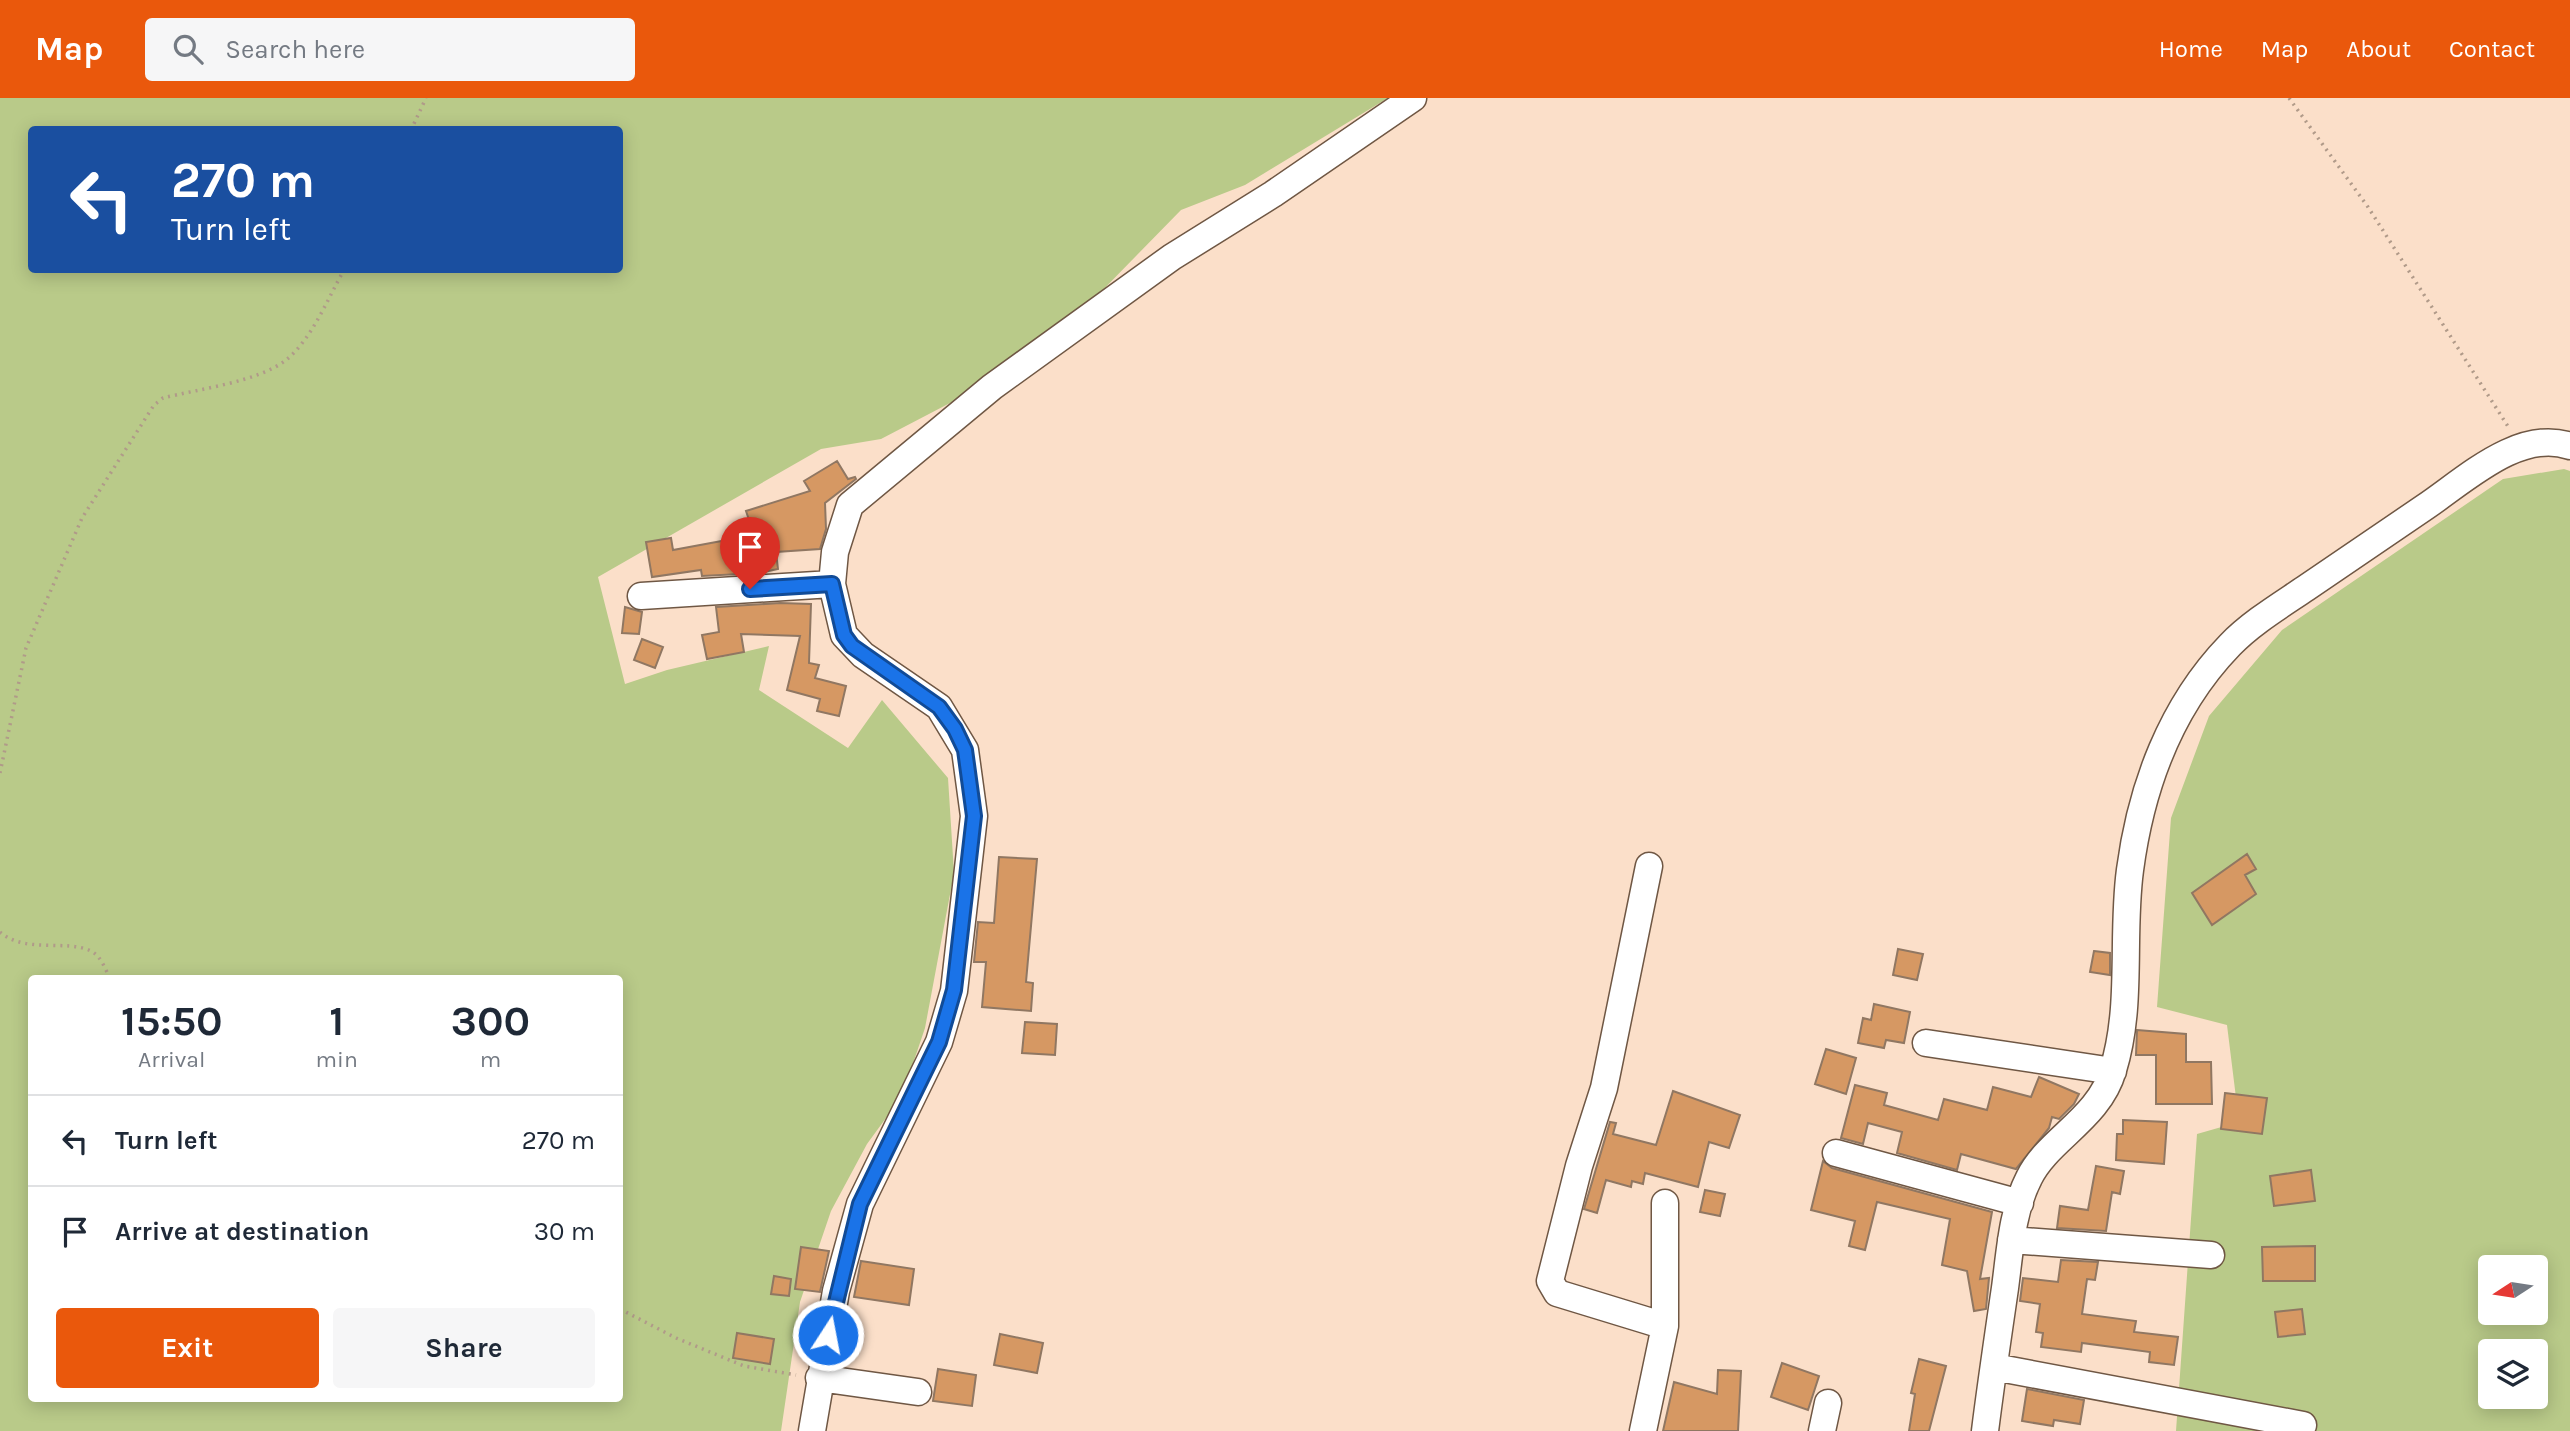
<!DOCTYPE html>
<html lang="en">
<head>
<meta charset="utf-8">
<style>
  :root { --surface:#fff; --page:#f6f6f7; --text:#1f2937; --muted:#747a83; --line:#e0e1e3; --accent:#ea580c }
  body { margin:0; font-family:Karla,sans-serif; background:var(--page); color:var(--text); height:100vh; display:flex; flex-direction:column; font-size:26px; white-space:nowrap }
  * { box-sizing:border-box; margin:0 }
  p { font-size:23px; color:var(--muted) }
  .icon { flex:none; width:38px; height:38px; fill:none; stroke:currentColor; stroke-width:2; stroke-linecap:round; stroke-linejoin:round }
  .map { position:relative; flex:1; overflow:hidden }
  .sheet { position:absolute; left:28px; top:877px; width:595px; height:427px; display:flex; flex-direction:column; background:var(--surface); border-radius:7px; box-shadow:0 4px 18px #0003 }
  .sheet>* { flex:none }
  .guide { position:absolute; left:28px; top:28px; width:595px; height:147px; border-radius:7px; box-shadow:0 4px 18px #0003; background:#1a4fa0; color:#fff; overflow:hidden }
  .needle { width:46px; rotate:258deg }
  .buttons { position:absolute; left:2478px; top:1157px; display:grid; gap:14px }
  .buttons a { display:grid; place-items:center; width:70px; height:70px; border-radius:7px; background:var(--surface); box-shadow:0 4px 18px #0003; font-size:35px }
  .pin { position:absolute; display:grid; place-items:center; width:60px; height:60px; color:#fff; margin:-72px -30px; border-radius:50% 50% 50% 0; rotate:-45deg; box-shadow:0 0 7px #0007 }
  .pin .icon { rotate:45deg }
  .me { position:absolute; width:77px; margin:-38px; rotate:11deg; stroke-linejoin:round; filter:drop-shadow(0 0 5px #0008) }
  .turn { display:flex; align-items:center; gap:24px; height:147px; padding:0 28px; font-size:32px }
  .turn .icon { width:91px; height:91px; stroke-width:2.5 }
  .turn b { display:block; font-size:49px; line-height:60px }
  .eta { display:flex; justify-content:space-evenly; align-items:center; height:119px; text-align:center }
  .eta b { font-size:42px; font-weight:700; line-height:49px }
  .primary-button { display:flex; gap:14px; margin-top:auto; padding:14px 28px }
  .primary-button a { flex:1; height:80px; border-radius:7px; background:var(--accent); color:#fff; font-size:28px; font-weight:700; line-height:80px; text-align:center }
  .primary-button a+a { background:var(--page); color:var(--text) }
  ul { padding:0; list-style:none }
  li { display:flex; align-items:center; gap:21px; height:91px; padding:0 28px; border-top:2px solid var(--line) }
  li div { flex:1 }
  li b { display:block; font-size:26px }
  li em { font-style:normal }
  header { display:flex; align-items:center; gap:42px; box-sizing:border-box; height:98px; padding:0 35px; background:var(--accent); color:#fff }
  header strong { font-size:33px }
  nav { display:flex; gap:38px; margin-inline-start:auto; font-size:24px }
  .search { width:490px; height:63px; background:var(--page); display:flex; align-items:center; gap:18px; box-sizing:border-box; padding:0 24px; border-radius:7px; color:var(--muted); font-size:26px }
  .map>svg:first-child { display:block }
  .green { fill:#b9ca89; fill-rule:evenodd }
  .building { fill:#d69863; stroke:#907762; stroke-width:2 }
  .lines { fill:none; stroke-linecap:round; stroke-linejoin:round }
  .minor-casing { stroke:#6f5744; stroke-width:29 }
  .path { stroke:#b09a89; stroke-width:3.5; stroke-dasharray:2 5; stroke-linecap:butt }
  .minor { stroke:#fff; stroke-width:26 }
  .route-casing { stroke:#114b97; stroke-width:18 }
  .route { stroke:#1a73e8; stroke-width:12 }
</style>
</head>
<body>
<header>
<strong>Map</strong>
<div class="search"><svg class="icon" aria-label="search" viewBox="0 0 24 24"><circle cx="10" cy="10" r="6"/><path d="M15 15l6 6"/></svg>Search here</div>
<nav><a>Home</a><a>Map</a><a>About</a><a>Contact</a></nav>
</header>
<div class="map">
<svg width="2570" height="1333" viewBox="0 0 2570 1333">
  <rect width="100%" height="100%" fill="#fbdfc9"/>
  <path class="green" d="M0 0H1388L1245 87 1181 112 1092 203 973 293 881 341 821 351 598 479 625 586 667 572 769 548 759 592 848 650 882 602 948 680 954 775 925 930 902 998 867 1046 831 1113 800 1204 781 1333H0ZM32 32H620V172H32ZM32 880H620V1300H32Z
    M2564 371 2570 373V1333H2176L2197 1036 2239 1024 2227 927 2157 909 2171 720 2209 618 2282 532 2503 381ZM2490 1169H2536V1214H2490ZM2490 1253H2536V1298H2490Z"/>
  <path class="building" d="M837 363 848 381 855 379 856 381 825 405 826 431 820 451 776 454 778 471 759 475 702 478 701 472 652 479 646 444 671 440 673 452 754 437 746 413 810 393 804 383Z
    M780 505 811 506 809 565 819 567 815 580 846 588 839 618 817 613 820 601 787 592 800 538 741 536 744 554 707 561 702 537 719 534 716 509Z
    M625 509 642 514 639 536 622 535Z
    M642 541 663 549 655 570 634 562Z
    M2247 756 2256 771 2245 777 2256 796 2212 827 2192 795Z
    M999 759 1037 761 1026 884 1033 885 1031 913 982 909 986 864H974L978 824 994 825Z
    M1898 851 1923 856 1917 882 1893 877Z
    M2094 853 2110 855V877L2090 874Z
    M1874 906 1910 914 1904 945 1886 942 1884 950 1858 945 1863 920 1871 922Z
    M1025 924 1057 926 1055 957 1022 955Z
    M2137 932 2186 936V964H2211L2212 1006H2156V957H2136Z
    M1826 951 1856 960 1846 996 1815 986Z
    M2039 979 2079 996 2074 1006 2059 1021 2052 1019 2049 1030 2016 1071 1961 1056 1957 1072 1897 1055 1902 1034 1868 1025 1863 1046 1841 1040 1855 987 1887 995 1884 1007 1938 1022 1944 1001 1987 1012 1993 989 2031 999Z
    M1673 993 1740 1017 1729 1050 1709 1044 1698 1089 1645 1075 1643 1086 1632 1083 1631 1089 1606 1082 1597 1115 1584 1111 1610 1024 1616 1025 1613 1036 1656 1047Z
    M2225 995 2267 1000 2262 1036 2221 1031Z
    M2123 1022 2167 1024 2164 1066 2116 1062 2117 1036H2123Z
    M1823 1063 1832 1070 1992 1114 1980 1181 1989 1180 1986 1211 1974 1213 1967 1173 1942 1167 1950 1121 1877 1104 1865 1152 1849 1148 1855 1123 1811 1112Z
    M2096 1068 2124 1073 2120 1096 2112 1094 2106 1133 2057 1130 2060 1108 2088 1112Z
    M2311 1072 2315 1103 2274 1108 2270 1078Z
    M1705 1092 1725 1096 1720 1118 1700 1114Z
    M2315 1148V1183H2263L2262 1149Z
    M801 1149 829 1153 820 1194 795 1191Z
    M2061 1162 2098 1164 2095 1182 2087 1181 2082 1216 2136 1223 2134 1234 2178 1239 2174 1267 2149 1264 2150 1254 2082 1245 2081 1254 2041 1249 2043 1235 2036 1234 2040 1206 2020 1203 2023 1180 2058 1184Z
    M861 1163 914 1171 909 1207 854 1199Z
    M774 1178 791 1181 789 1198 771 1196Z
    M2302 1211 2305 1236 2278 1239 2275 1214Z
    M737 1235 774 1241 770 1266 733 1260Z
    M1000 1236 1043 1245 1037 1275 994 1267Z
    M1919 1261 1946 1268 1929 1333H1909L1915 1296 1911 1295Z
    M1782 1265 1819 1278 1808 1312 1771 1299Z
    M938 1271 976 1277 972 1308 933 1303Z
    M1718 1272 1741 1273 1738 1333H1663L1674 1284 1717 1296Z
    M2027 1291 2084 1302 2080 1326 2054 1322 2053 1328 2022 1323Z"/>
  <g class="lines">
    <defs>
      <path id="minor" d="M641 498 832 486
        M1926 945 2113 973
        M1836 1055 2020 1105
        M2011 1142 2211 1157
        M1665 1228V1105
        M1994 1269 2303 1327
        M819 1280 918 1294
        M812 1333 836 1193 860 1106 939 944 954 893 974 718 965 652 939 609 863 557 844 537 832 486 835 454 850 407 992 289 1172 159 1273 96 1413 0
        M1643 1333 1665 1228 1557 1195 1550 1183 1579 1068 1604 990 1649 768
        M1822 1333 1828 1305
        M1985 1333C1991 1285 1998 1238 2005 1190 2010 1153 2012 1113 2029 1080 2048 1041 2099 1021 2113 972 2133 907 2121 839 2130 772 2141 689 2171 608 2230 547 2251 525 2281 507 2306 490 2345 463 2385 436 2425 409 2464 383 2519 330 2570 348"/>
    </defs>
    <use href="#minor" class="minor-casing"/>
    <path class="path" d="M2289 0 2368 109 2509 330
      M411 32 426 0
      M0 675 26 550 82 420 154 307 163 300C198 291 258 284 286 262 312 241 328 200 344 172
      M0 834C25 856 67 841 91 853 101 858 105 871 110 880
      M620 1211 676 1240 744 1268 796 1277"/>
    <use href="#minor" class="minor"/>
  </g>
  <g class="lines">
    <defs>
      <path id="route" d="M750 491 832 486 844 537 852 548 939 609 955 631 965 652 974 718 954 892 939 944 860 1106 828 1237"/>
    </defs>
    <use href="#route" class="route-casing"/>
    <use href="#route" class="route"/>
  </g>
</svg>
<div class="buttons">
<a><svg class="needle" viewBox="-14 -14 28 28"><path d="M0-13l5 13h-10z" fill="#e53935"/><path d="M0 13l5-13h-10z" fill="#747a83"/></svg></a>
<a><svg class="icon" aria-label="layers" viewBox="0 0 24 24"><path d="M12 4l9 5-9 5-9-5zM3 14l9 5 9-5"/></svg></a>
</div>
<div class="pin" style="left:750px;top:491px;background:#d93025"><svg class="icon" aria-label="arrive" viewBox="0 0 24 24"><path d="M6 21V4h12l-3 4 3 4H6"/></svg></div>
<svg class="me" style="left:828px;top:1237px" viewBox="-20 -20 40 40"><circle r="17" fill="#1a73e8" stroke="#fff" stroke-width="3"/><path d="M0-11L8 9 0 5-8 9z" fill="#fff"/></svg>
<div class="guide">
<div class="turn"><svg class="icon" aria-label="left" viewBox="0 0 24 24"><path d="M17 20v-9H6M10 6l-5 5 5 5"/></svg><div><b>270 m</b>Turn left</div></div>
</div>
<section class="sheet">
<div class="eta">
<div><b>15:50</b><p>Arrival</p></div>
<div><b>1</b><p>min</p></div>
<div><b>300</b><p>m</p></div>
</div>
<ul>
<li><svg class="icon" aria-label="left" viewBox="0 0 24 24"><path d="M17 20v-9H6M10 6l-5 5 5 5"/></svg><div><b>Turn left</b></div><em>270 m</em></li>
<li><svg class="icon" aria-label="arrive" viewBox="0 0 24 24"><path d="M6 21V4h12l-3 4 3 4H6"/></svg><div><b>Arrive at destination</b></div><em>30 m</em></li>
</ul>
<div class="primary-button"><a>Exit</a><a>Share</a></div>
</section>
</div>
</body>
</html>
